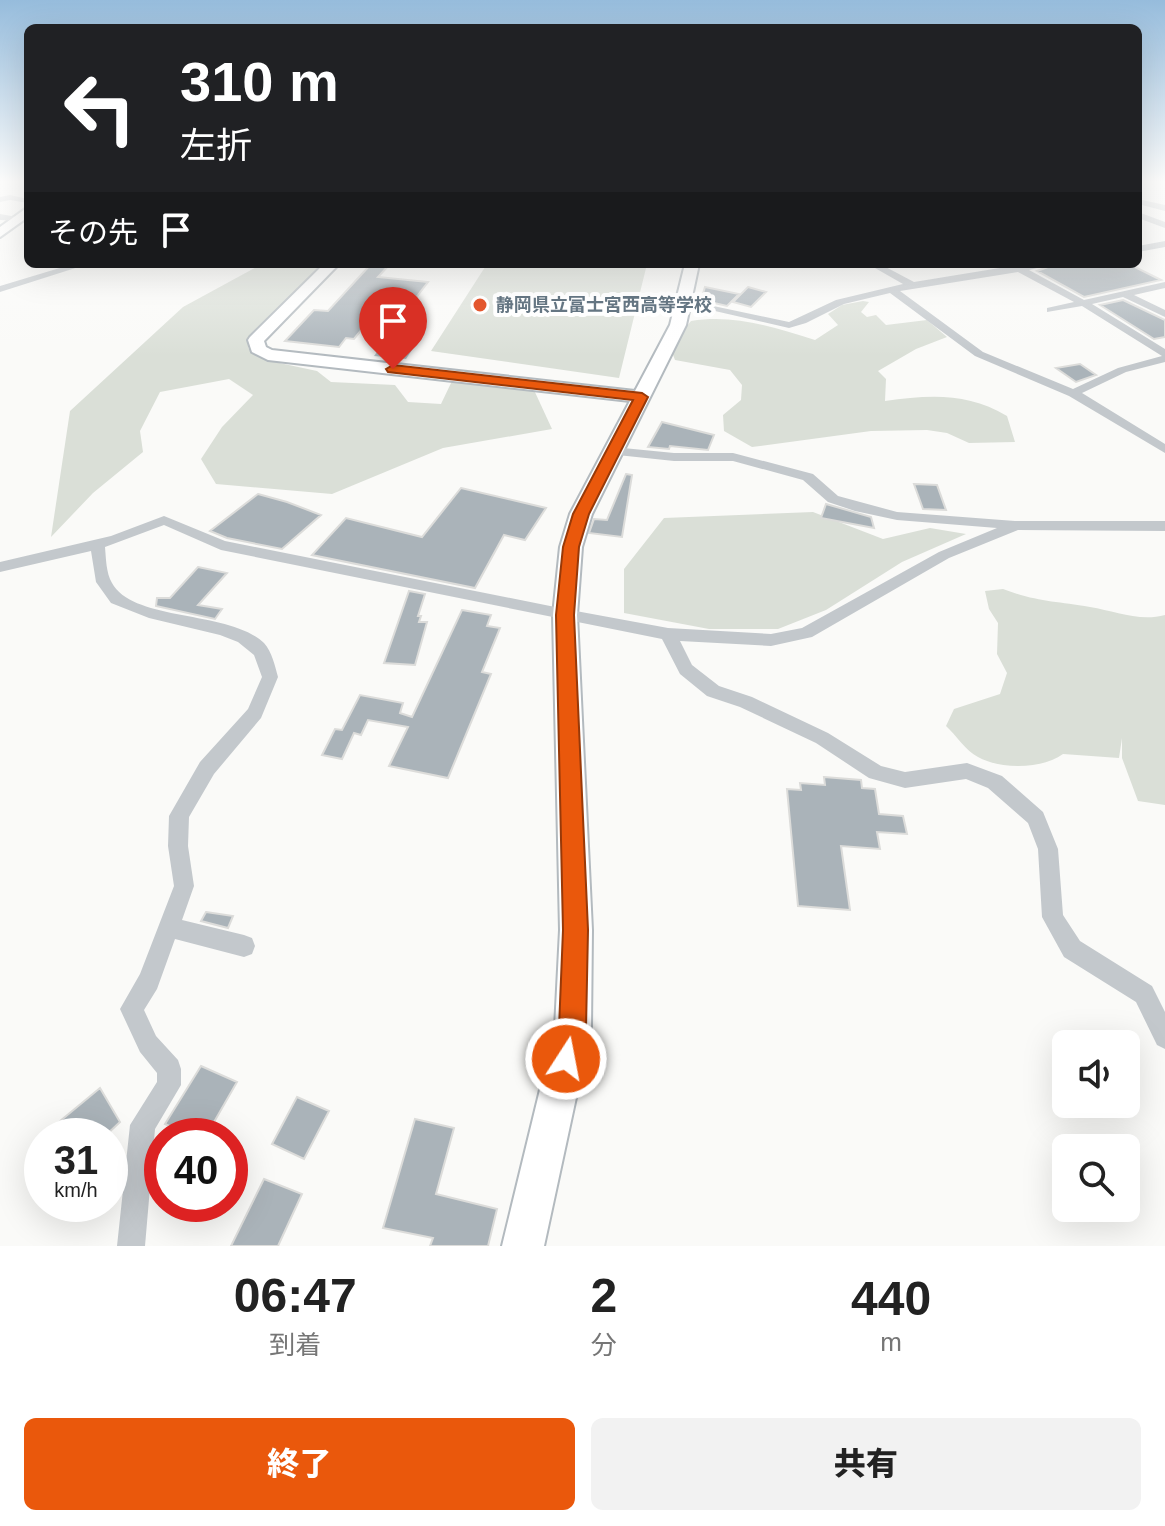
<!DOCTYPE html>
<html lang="ja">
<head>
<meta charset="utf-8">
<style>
  :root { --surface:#fff; --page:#f2f2f2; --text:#222; --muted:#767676; --accent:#ea580c }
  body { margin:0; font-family:Arial,"Noto Sans JP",sans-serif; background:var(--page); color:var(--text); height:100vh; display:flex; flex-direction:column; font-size:30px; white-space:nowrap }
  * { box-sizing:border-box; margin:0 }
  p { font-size:26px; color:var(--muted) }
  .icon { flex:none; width:44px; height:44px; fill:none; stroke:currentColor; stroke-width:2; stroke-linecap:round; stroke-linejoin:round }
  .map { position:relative; height:1246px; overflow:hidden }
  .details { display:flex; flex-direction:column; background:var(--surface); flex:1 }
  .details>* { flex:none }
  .guide { position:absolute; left:24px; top:24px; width:1118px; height:244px; border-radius:12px; box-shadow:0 8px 32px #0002; background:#202124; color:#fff; overflow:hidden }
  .controls { position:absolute; left:1052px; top:1030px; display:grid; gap:16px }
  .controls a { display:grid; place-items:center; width:88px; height:88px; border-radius:12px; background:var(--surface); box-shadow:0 8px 32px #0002; font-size:40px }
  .speed { position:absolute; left:24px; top:1118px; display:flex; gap:16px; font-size:40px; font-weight:700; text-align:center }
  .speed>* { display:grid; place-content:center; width:104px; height:104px; border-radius:50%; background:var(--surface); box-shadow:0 8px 32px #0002; line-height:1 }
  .speed small { font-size:20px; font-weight:400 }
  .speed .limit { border:12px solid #d22; background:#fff; color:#111 }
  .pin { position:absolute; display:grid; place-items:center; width:68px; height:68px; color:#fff; margin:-82px -34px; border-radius:50% 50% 50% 0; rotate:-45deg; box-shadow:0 0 8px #0007 }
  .pin .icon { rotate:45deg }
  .me { position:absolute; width:88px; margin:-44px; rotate:11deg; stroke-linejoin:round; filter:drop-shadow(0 0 6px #0008) }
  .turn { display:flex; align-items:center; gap:28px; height:168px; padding:0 24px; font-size:36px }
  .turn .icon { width:104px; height:104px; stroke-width:2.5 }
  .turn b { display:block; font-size:56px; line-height:68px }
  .then { display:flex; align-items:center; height:76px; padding:0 24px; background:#0003; gap:16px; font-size:30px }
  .eta { display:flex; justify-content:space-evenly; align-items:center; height:136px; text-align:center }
  .eta b { font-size:48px; font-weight:800; line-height:56px }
  .action { display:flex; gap:16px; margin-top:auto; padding:16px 24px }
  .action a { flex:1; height:92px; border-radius:12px; background:var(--accent); color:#fff; font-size:32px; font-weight:800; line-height:92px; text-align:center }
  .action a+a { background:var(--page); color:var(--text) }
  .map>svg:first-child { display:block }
  .green { fill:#dadfd7 }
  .water { fill:#bbc7cb }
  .building { fill:#aab3b9; stroke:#dcdcda; stroke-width:2 }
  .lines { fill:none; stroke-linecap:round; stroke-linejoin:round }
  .secondary-casing { stroke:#b3babf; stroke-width:4 }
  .street { fill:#c3c8cc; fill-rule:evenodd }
  .secondary { fill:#fff; fill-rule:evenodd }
  .route { fill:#ea580c; stroke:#983908; stroke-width:2 }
  .poi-dot { fill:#e4572e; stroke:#fff; stroke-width:3 }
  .labels { text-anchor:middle; stroke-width:8; stroke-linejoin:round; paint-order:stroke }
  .far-poi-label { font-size:18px; font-weight:bold; fill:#657683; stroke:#fff; text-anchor:start }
</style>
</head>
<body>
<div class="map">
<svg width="1165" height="1246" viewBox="0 0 1165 1246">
  <rect width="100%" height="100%" fill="#fafaf8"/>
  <path class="green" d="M262 264H326L248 348 270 361 317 371 331 382 395 385 408 402 441 404 452 381 534 390 552 429 443 448 332 494 216 484 201 459 222 427 253 395 229 379 160 392 140 431 143 452 93 493 51 537 70 411 183 307Z
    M487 264H647L619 378 431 351Z
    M863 301 869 302 861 312 867 317 876 315 886 325 927 320 947 337 916 349 878 371 886 379 885 401C929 395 967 392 1007 416L1015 442 969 443 947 433 927 430 871 431 752 447 724 431 723 415 741 400 742 385 730 370 675 360 670 347 691 321C735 314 773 327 815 340L838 325 828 314 842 305Z
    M813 512 883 539 930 528 966 534 902 562 826 610 778 629H709L624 613V569L664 518Z
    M1003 589C1037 602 1055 601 1090 607 1115 611 1139 622 1165 615V805L1138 801 1122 758V738L1119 758 1063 754C1043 769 1001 770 978 757 966 751 956 735 946 726L954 709 1000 694 1007 673 997 654 998 623 989 609 985 591Z"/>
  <path class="water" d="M391 333 422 335 406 359 374 356Z"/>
  <path class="building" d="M371 264H390L378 277 428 282 411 304 384 302 354 339 346 338 339 347 285 341 314 310 328 311Z
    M1056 264H1129L1161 280 1084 297 1037 271Z
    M705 287 739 294 727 306 701 300Z
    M748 287 766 292 751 307 733 302Z
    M1123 300 1165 320V337L1154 339 1100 305Z
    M1080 364 1096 375 1076 382 1056 368Z
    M662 422 714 435 708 450 670 446 669 449 648 447Z
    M626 474 632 475 622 537 589 533 594 519 607 520Z
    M914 484 937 485 946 510 923 509Z
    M461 488 546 508 525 540 504 535 475 588 312 555 346 518 422 537Z
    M258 494 287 502 321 515 282 549 227 538 210 531Z
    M826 504 871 517 874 528 821 518Z
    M198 567 227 573 198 605 222 609 215 619 156 606 157 598H170Z
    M409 591 425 594 418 616H421L419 622H427L415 665 384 663Z
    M462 610 491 615 487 626 500 628 482 672 491 674 448 778 389 766 408 727 368 720 361 735 354 733 342 759 322 755 335 729 342 730 360 695 403 703 400 713 412 717Z
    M824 777 861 780 862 788 875 789 879 814 903 816 907 834 877 832 880 849 841 846 850 910 798 906 787 789 801 790 800 783 825 785Z
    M206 912 233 916 228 928 201 921Z
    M201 1066 237 1082 206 1136H191L165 1124Z
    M100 1088 120 1122 105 1136H42Z
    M297 1097 329 1111 304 1159 272 1144Z
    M415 1119 454 1128 436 1194 497 1209 488 1246H430L433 1238 383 1228Z
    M264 1179 302 1194 278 1246H231Z"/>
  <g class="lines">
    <defs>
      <path id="secondary" d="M28 207V217L0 237V227Z
        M324 264H339L264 341 266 347 272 350 635 391 670 325 685 264H699L686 325 592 514 582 547 577 615 592 930 591 1028 544 1246H502L555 1028 560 930 553 615 560 547 570 514 630 401 268 360 252 352 248 340 250 337Z"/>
    </defs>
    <use href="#secondary" class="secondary-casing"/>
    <path class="street" d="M10 195 28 199V203L10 200 0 202V197Z
      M1138 199 1165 205V211L1138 204Z
      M1138 212 1165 222V228L1138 218Z
      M0 214 23 218 19 221 0 220Z
      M1165 241V247L1138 252V246Z
      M73 264H88L0 292V286Z
      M868 264H880L914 282 1018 265 1053 264 1029 270 1084 300 1165 282V288L1134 295 1165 310V317L1123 297 1092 304 1165 349V362L1126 372 1082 393 1165 444V453L1069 396 975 356 890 293 844 304 806 323 789 328 680 303 685 300 789 322 836 300 903 284ZM1018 272 1074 302 1047 308V312L1082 306 1162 356 1118 368 1073 389 983 352 900 291Z
      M613 447 674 453H733L813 474 838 496 897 512 1015 521H1165V531L1018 530 949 558 812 637 771 646 680 641 692 665 719 686 752 697 828 733 881 766 905 772 967 763 1002 776 1043 812 1058 849 1063 915 1080 941 1152 986 1165 1012V1049L1157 1045 1136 1002 1064 957 1042 917 1038 849 1028 823 988 788 966 779 905 788 869 778 816 743 740 707 707 696 680 674 662 639 221 550 164 525 105 547C106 558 106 573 112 583 133 622 230 610 264 643 272 652 275 666 278 677L261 718 214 774 189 817 188 846 194 886 182 920 244 935 252 938 255 946 252 954 244 957 175 939 157 989 144 1010 156 1036 178 1060 181 1069V1085L155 1129 145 1246H117L130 1125 157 1082V1073L140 1052 120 1009 140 974 174 886 168 846 169 816 200 762 248 709 262 677 254 655 238 642 220 635 149 618 111 603 96 582 91 551 0 572V562L111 536 164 516 225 541 565 609 668 628 771 634 802 628 939 552 997 528 897 520 855 511 828 502 803 480 733 461H674L608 454V448Z"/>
    <use href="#secondary" class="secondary"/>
  </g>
  <linearGradient id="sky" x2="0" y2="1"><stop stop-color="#96bcdc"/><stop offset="0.51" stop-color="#fdfdfc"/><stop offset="1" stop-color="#fdfdfc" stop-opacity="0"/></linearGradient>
  <rect width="1165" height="356" fill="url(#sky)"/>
  <path class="route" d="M393 365 642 393 648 397 589 514 579 547 574 615 588 930 586 1028 575 1069 566 1073 556 1069 552 1059 559 1028 563 930 556 615 563 547 573 514 633 400 388 372 386 369Z"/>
  <circle class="poi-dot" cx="480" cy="305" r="8"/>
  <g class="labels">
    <g class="far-poi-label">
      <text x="496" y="311">静岡県立富士宮西高等学校</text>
    </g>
  </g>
</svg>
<div class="controls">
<a><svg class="icon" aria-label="sound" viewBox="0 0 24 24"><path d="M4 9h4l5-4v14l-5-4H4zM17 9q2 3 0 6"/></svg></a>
<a><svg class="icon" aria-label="search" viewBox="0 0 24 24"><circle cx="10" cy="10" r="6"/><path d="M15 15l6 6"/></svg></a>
</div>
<div class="speed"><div>31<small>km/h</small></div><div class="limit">40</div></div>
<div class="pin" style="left:393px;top:369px;background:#d93025"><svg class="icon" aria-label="arrive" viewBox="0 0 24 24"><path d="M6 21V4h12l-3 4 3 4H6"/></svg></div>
<svg class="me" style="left:566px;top:1059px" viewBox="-20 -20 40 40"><circle r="17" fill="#ea580c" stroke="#fff" stroke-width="3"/><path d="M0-11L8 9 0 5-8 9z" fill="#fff"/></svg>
<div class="guide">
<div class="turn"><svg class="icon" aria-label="left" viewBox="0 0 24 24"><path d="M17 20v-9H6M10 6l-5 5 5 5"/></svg><div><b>310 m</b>左折</div></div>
<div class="then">その先<svg class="icon" aria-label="arrive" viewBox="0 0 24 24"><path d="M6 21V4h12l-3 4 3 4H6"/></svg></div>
</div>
</div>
<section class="details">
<div class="eta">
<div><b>06:47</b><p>到着</p></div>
<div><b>2</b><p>分</p></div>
<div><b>440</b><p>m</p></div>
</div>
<div class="action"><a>終了</a><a>共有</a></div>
</section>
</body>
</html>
